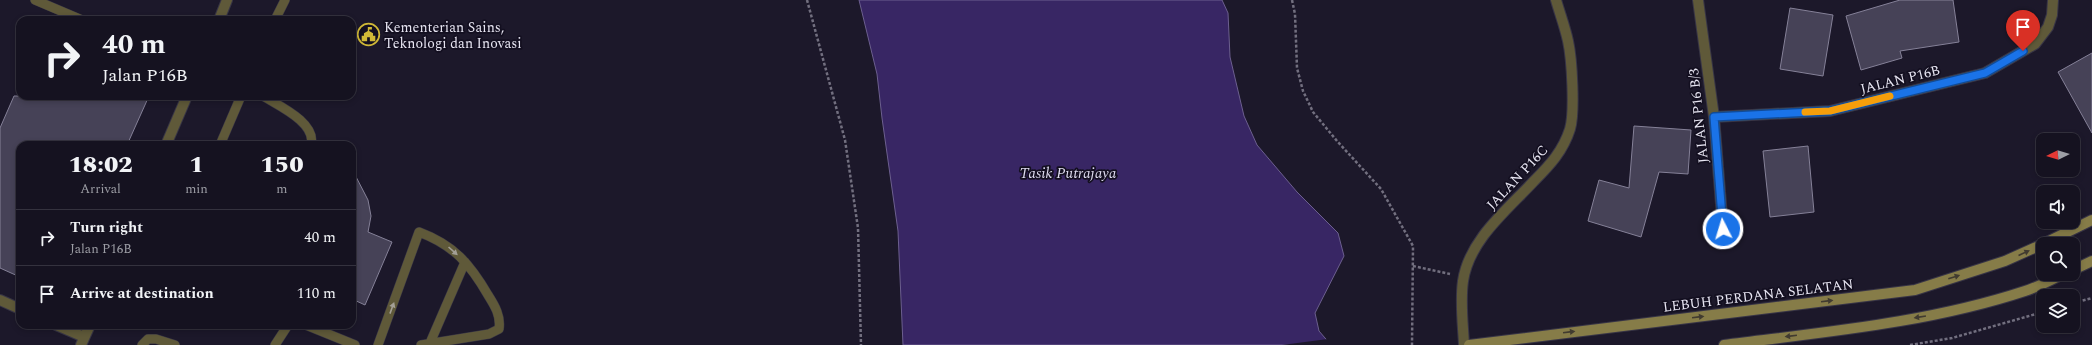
<!DOCTYPE html>
<html lang="en">
<head>
<meta charset="utf-8">
<style>
  :root { --surface:#151220; --page:#1e1b29; --text:#f1f3f6; --muted:#9d9ea5; --line:#34323e }
  body { margin:0; font-family:Spectral,serif; background:var(--page); color:var(--text); height:100vh; display:flex; flex-direction:column; font-size:15px; white-space:nowrap }
  * { box-sizing:border-box; margin:0 }
  p { font-size:13px; color:var(--muted) }
  .icon { flex:none; width:22px; height:22px; fill:none; stroke:currentColor; stroke-width:2; stroke-linecap:round; stroke-linejoin:round }
  .map { position:relative; flex:1; overflow:hidden }
  .panel { position:absolute; left:16px; top:141px; width:340px; height:188px; display:flex; flex-direction:column; background:var(--surface); border-radius:12px; box-shadow:0 2px 6px #0003,0 0 0 1px var(--line) }
  .panel>* { flex:none }
  .top-card { position:absolute; left:16px; top:16px; width:340px; height:84px; border-radius:12px; box-shadow:0 2px 6px #0003,0 0 0 1px var(--line); background:#151220; color:var(--text); overflow:hidden }
  .needle { width:26px; rotate:265deg }
  .controls { position:absolute; left:2036px; top:133px; display:grid; gap:8px }
  .controls a { display:grid; place-items:center; width:44px; height:44px; border-radius:8px; background:var(--surface); box-shadow:0 2px 6px #0003,0 0 0 1px var(--line); font-size:20px }
  .pin { position:absolute; display:grid; place-items:center; width:34px; height:34px; color:#fff; margin:-41px -17px; border-radius:50% 50% 50% 0; rotate:-45deg; box-shadow:0 0 4px #0007 }
  .pin .icon { rotate:45deg }
  .me { position:absolute; width:44px; margin:-22px; rotate:355deg; stroke-linejoin:round; filter:drop-shadow(0 0 3px #0008) }
  .turn { display:flex; align-items:center; gap:14px; height:84px; padding:0 20px; font-size:18px }
  .turn .icon { width:52px; height:52px; stroke-width:2.5 }
  .turn b { display:block; font-size:28px; line-height:34px }
  .eta { display:flex; justify-content:space-evenly; align-items:center; height:68px; text-align:center }
  .eta b { font-size:24px; font-weight:800; line-height:28px }
  ul { padding:0; list-style:none }
  li { display:flex; align-items:center; gap:12px; height:56px; padding:0 20px; border-top:1px solid var(--line) }
  li div { flex:1 }
  li b { display:block; font-size:15px }
  li em { font-style:normal }
  .map>svg:first-child { display:block }
  .water { fill:#382664; stroke:#6c5f8f }
  .pier { fill:#1c182a }
  .building { fill:#464257; stroke:#858198 }
  .lines { fill:none; stroke-linecap:round; stroke-linejoin:round }
  .service-casing { stroke:#383546; stroke-width:10 }
  .minor-casing { stroke:#383546; stroke-width:12 }
  .secondary-casing { stroke:#383546; stroke-width:12 }
  .path { stroke:#726f7f; stroke-width:2.5; stroke-dasharray:3 2; stroke-linecap:butt }
  .service { stroke:#5f5939; stroke-width:9 }
  .minor { stroke:#5f5939; stroke-width:10 }
  .secondary { stroke:#867c48; stroke-width:10 }
  .oneway { fill:#a39f96 }
  .oneway2 { fill:#413b30 }
  .route-casing { stroke:#114b97; stroke-width:10 }
  .route { stroke:#1a73e8; stroke-width:7 }
  .slow { stroke:#f59e0b; stroke-width:7 }
  .labels { text-anchor:middle; stroke-width:3.5; stroke-linejoin:round; paint-order:stroke }
  .poi-label { font-size:14px; fill:#e7e5f2; stroke:#130f20; text-anchor:start }
  .street-label { font-size:14px; fill:#e7e5f2; stroke:#130f20 }
  .water-label { font-size:15px; font-style:italic; fill:#dedbef; stroke:#130f20 }
</style>
</head>
<body>
<div class="map">
<svg width="2092" height="345" viewBox="0 0 2092 345">
  <rect width="100%" height="100%" fill="#1c182a"/>
  <path class="water" d="M859 0H1222L1228 13 1230 57 1244 116 1257 145 1297 192 1338 233 1344 256 1315 313 1319 331 1331 345H903L898 231 882 118 877 74Z"/>
  <path class="pier" d="M1328 339 1333 345H1282Z"/>
  <path class="building" d="M1900 0H1953L1959 42 1900 51 1902 58 1861 70 1846 16Z
    M1790 8 1833 15 1823 76 1780 69Z
    M2092 53V133L2058 72Z
    M14 96H149L127 145H20V277L0 268V128Z
    M1634 126 1691 130 1688 174 1659 172 1641 237 1588 221 1599 180 1629 188Z
    M1808 146 1814 212 1770 217 1763 151Z
    M352 169 368 200 371 216 368 232 392 242 365 305 352 299Z"/>
  <g class="lines">
    <defs>
      <path id="service" d="M35 0 82 20
        M275 20 285 0
        M263 96C279 106 317 123 311 145
        M220 145 241 96
        M306 325 355 345
        M430 343 465 262
        M142 345 148 339H156L175 345
        M275 345 288 325
        M378 345 419 232C454 245 470 264 488 295 495 306 501 316 499 329L489 334 421 345"/>
      <path id="minor" d="M1698 0 1714 117 1723 229
        M219 20 227 0
        M1714 117 1830 111 1985 73 2035 44 2048 27 2052 15 2053 0
        M166 145 187 96
        M0 300 20 309
        M56 325 84 337
        M81 345 90 325
        M1464 345C1463 324 1460 302 1463 281 1469 240 1507 210 1534 181 1550 165 1563 151 1570 129 1575 112 1572 59 1568 41 1565 27 1560 14 1556 0"/>
      <path id="secondary" d="M2043 244 2092 220
        M2073 270 2092 261
        M1469 345 1915 290 2005 261 2043 244
        M1724 345C1824 332 1928 323 2025 291 2038 287 2051 280 2063 274"/>
    </defs>
    <use href="#service" class="service-casing"/>
    <use href="#minor" class="minor-casing"/>
    <use href="#secondary" class="secondary-casing"/>
    <path class="path" d="M807 0 845 140 858 228 861 345
      M1292 0 1295 14 1297 68 1303 91 1313 112 1337 141 1381 189 1413 246 1412 345
      M1413 266 1450 274
      M2073 303 2092 298
      M1910 345 1952 338 2043 312"/>
    <use href="#service" class="service"/>
    <use href="#minor" class="minor"/>
    <use href="#secondary" class="secondary"/>
  </g>
  <defs><path id="oneway-solid" d="M-6-.8H1V-3.2L6.5 0L1 3.2V.8H-6Z"/></defs>
  <g class="oneway">
    <use href="#oneway-solid" transform="translate(453 251) rotate(42)"/>
    <use href="#oneway-solid" transform="translate(392 308) rotate(-70)"/>
  </g>
  <g class="oneway2">
    <use href="#oneway-solid" transform="translate(2024 253) rotate(-24)"/>
    <use href="#oneway-solid" transform="translate(1954 277) rotate(-18)"/>
    <use href="#oneway-solid" transform="translate(1827 301) rotate(-7)"/>
    <use href="#oneway-solid" transform="translate(1698 317) rotate(-7)"/>
    <use href="#oneway-solid" transform="translate(1920 317) rotate(171)"/>
    <use href="#oneway-solid" transform="translate(1569 332) rotate(-7)"/>
    <use href="#oneway-solid" transform="translate(1791 336) rotate(173)"/>
  </g>
  <g class="lines">
    <defs>
      <path id="route" d="M1723 229 1714 117 1830 111 1985 73 2023 51"/>
    </defs>
    <use href="#route" class="route-casing"/>
    <use href="#route" class="route"/>
    <path class="slow" d="M1805 112 1830 111 1890 96"/>
  </g>
  <defs>
    <symbol id="civic-ring" viewBox="-11 -11 22 22"><circle r="9.5" fill="#130f20" stroke="#d0b837" stroke-width="1.5"/><path d="M-.6-6.5H3V-4.5H.6V-3L4-1V1h2V6H-6V1h2V-1L-.6-3ZM-1.2 2.5V6h2.4V2.5Z" fill="#d0b837"/></symbol>
  </defs>
  <g fill-rule="evenodd">
    <use href="#civic-ring" x="356" y="22" width="25" height="25"/>
  </g>
  <g class="labels">
    <g class="poi-label">
      <text x="384" y="32">Kementerian Sains,<tspan x="384" dy="16">Teknologi dan Inovasi</tspan></text>
    </g>
    <g class="street-label">
      <text transform="translate(1900 79) rotate(-14)" y="5">JALAN P16B</text>
      <text transform="translate(1698 116) rotate(-96)" y="5">JALAN P16 B/3</text>
      <text transform="translate(1517 177) rotate(-47)" y="5">JALAN P16C</text>
      <text transform="translate(1758 295) rotate(-7)" y="5">LEBUH PERDANA SELATAN</text>
    </g>
    <g class="water-label">
      <text x="1068" y="178">Tasik Putrajaya</text>
    </g>
  </g>
</svg>
<div class="controls">
<a><svg class="needle" viewBox="-14 -14 28 28"><path d="M0-13l5 13h-10z" fill="#e53935"/><path d="M0 13l5-13h-10z" fill="#9d9ea5"/></svg></a>
<a><svg class="icon" aria-label="sound" viewBox="0 0 24 24"><path d="M4 9h4l5-4v14l-5-4H4zM17 9q2 3 0 6"/></svg></a>
<a><svg class="icon" aria-label="search" viewBox="0 0 24 24"><circle cx="10" cy="10" r="6"/><path d="M15 15l6 6"/></svg></a>
<a><svg class="icon" aria-label="layers" viewBox="0 0 24 24"><path d="M12 4l9 5-9 5-9-5zM3 14l9 5 9-5"/></svg></a>
</div>
<div class="pin" style="left:2023px;top:51px;background:#d93025"><svg class="icon" aria-label="arrive" viewBox="0 0 24 24"><path d="M6 21V4h12l-3 4 3 4H6"/></svg></div>
<svg class="me" style="left:1723px;top:229px" viewBox="-20 -20 40 40"><circle r="17" fill="#1a73e8" stroke="#fff" stroke-width="3"/><path d="M0-11L8 9 0 5-8 9z" fill="#fff"/></svg>
<div class="top-card">
<div class="turn"><svg class="icon" aria-label="right" viewBox="0 0 24 24"><path d="M7 20v-9h11M14 6l5 5-5 5"/></svg><div><b>40 m</b>Jalan P16B</div></div>
</div>
<section class="panel">
<div class="eta">
<div><b>18:02</b><p>Arrival</p></div>
<div><b>1</b><p>min</p></div>
<div><b>150</b><p>m</p></div>
</div>
<ul>
<li><svg class="icon" aria-label="right" viewBox="0 0 24 24"><path d="M7 20v-9h11M14 6l5 5-5 5"/></svg><div><b>Turn right</b><p>Jalan P16B</p></div><em>40 m</em></li>
<li><svg class="icon" aria-label="arrive" viewBox="0 0 24 24"><path d="M6 21V4h12l-3 4 3 4H6"/></svg><div><b>Arrive at destination</b></div><em>110 m</em></li>
</ul>
</section>
</div>
</body>
</html>
